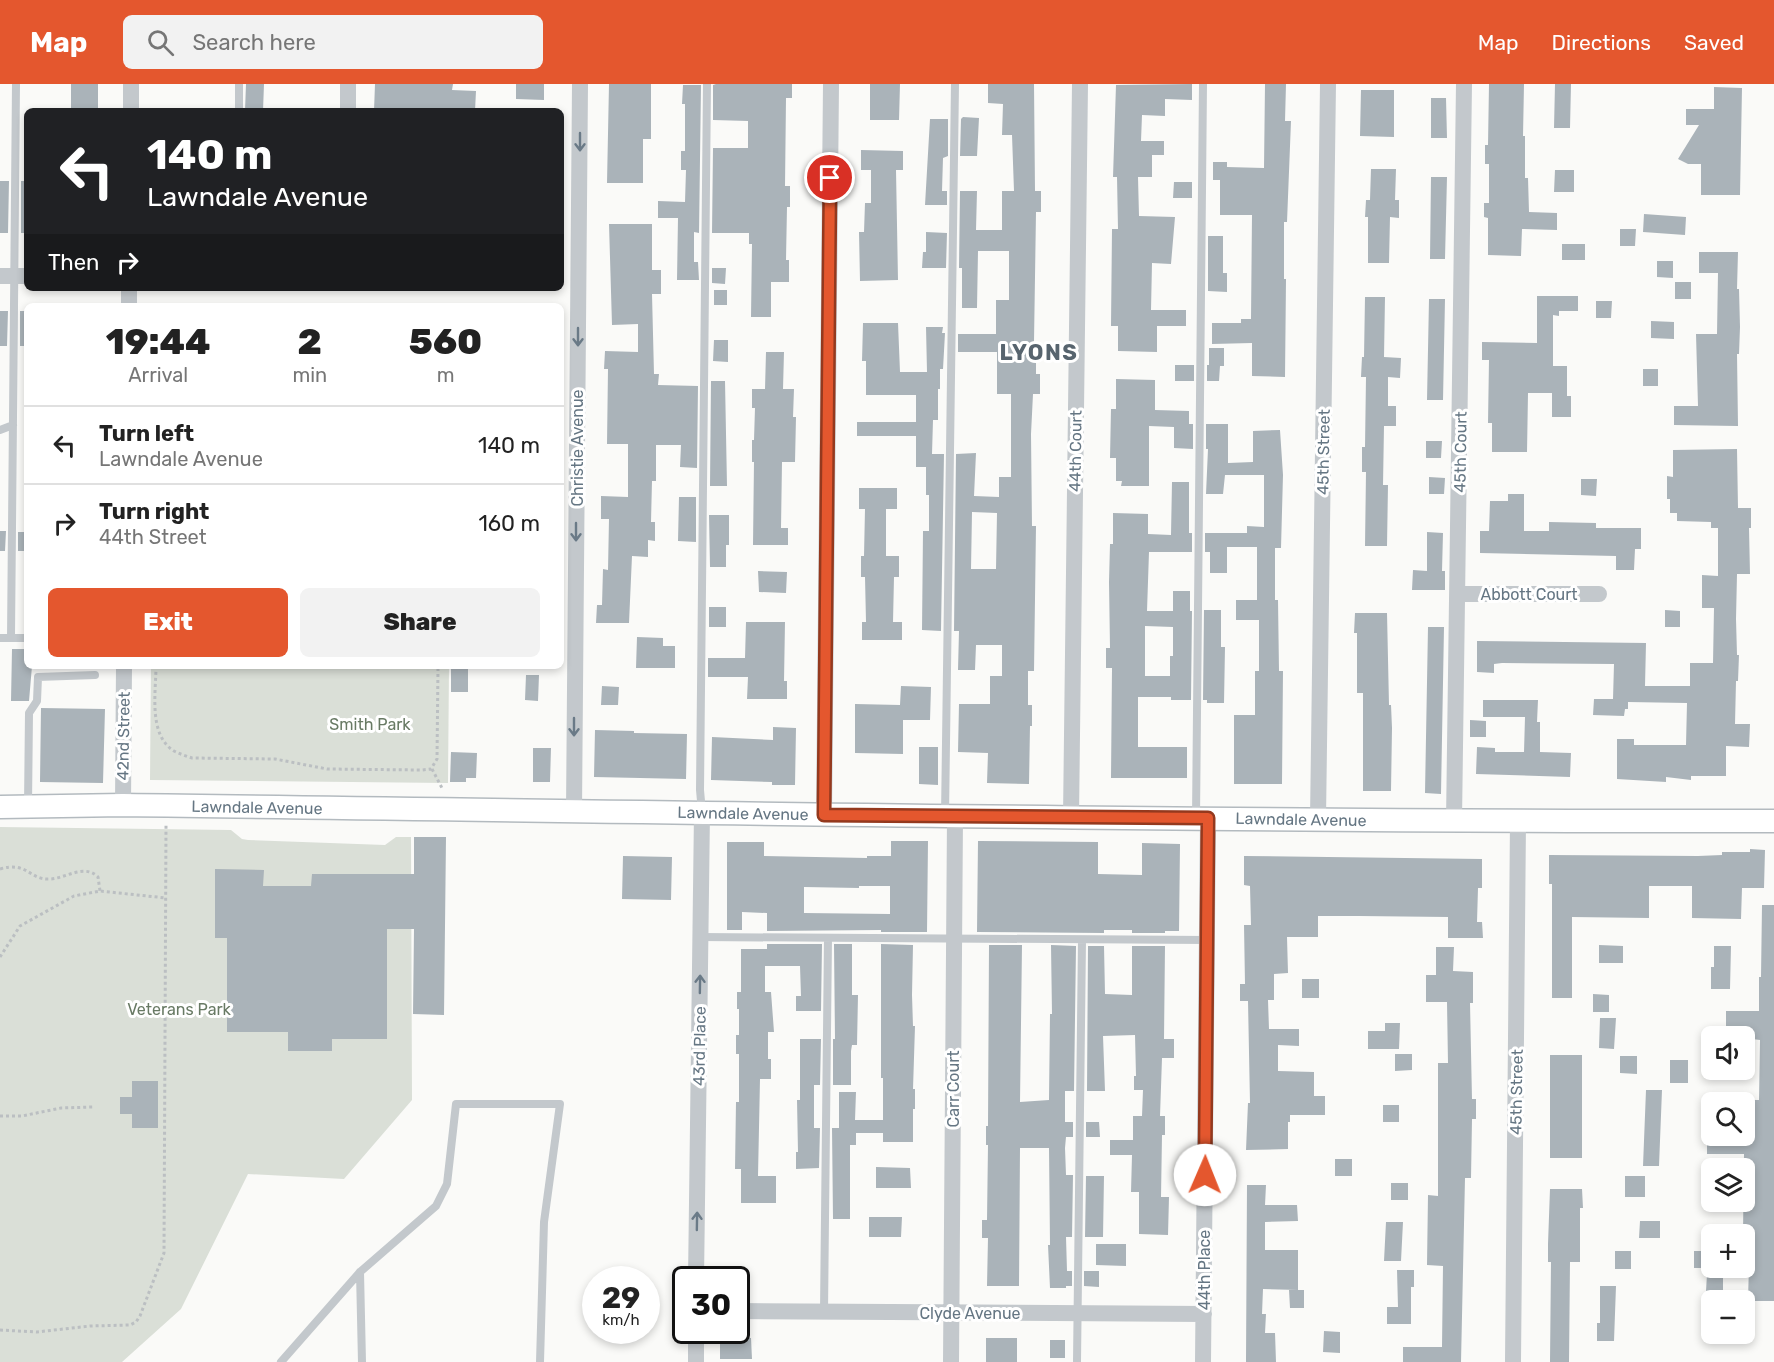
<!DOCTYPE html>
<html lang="en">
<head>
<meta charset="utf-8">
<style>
  :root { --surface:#fff; --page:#f2f2f2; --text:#222; --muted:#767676; --line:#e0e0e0; --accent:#e4572e }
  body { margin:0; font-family:Rubik,sans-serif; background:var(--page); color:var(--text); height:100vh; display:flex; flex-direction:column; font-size:22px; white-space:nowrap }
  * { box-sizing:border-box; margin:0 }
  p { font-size:20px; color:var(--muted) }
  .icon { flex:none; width:33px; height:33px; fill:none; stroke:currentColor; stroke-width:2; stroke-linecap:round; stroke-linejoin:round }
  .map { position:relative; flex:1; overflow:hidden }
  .details { position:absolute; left:24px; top:219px; width:540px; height:366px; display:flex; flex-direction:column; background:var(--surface); border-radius:9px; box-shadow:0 3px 9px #0003 }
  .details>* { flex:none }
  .top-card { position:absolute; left:24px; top:24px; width:540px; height:183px; border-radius:9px; box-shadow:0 3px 9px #0003; background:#202124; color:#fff; overflow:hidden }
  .tools { position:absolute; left:1701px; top:942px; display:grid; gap:12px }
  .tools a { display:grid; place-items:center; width:54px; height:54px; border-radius:9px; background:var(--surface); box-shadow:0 3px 9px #0003; font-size:30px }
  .speed { position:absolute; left:582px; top:1182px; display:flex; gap:12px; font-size:30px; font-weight:700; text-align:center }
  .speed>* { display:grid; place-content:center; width:78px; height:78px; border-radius:50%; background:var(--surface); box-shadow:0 3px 9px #0003; line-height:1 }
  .speed small { font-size:15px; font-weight:400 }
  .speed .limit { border:3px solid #111; border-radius:9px; background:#fff; color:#111 }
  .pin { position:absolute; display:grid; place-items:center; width:51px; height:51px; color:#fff; margin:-26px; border:3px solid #fff; border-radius:50%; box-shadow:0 2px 6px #0007 }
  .me { position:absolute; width:66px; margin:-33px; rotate:1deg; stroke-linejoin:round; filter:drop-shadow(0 0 4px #0008) }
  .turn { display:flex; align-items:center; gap:21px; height:126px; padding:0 24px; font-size:27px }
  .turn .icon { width:78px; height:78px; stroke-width:2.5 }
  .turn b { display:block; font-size:42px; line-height:51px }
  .then { display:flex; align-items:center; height:57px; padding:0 24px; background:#0003; gap:12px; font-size:22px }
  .eta { display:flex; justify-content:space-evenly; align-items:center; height:102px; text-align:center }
  .eta b { font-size:36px; font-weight:800; line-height:42px }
  .action { display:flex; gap:12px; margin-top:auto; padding:12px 24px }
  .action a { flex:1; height:69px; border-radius:9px; background:var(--accent); color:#fff; font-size:24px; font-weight:800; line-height:69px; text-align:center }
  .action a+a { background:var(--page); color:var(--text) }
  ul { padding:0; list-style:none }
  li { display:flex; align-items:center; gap:18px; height:78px; padding:0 24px; border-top:2px solid var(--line) }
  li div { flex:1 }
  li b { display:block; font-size:22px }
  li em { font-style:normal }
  header { display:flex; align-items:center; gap:36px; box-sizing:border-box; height:84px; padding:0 30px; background:var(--accent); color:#fff }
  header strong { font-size:28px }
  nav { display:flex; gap:33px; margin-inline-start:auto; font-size:21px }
  .search { width:420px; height:54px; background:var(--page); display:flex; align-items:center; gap:15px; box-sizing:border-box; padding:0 21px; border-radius:9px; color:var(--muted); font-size:22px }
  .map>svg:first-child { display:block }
  .green { fill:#dadfd7 }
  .building { fill:#aab3b9; fill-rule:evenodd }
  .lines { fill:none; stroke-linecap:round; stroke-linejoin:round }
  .secondary-casing { stroke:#b3babf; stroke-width:25 }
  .path { stroke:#bbbfc2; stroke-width:3; stroke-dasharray:3 3; stroke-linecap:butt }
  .lane { stroke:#c3c8cc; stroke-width:8 }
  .street { stroke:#c3c8cc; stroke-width:16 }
  .secondary { stroke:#fff; stroke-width:22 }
  .oneway { stroke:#6a7a87 }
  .route-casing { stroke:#94391e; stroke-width:15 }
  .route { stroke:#e4572e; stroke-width:10 }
  .labels { text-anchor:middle; stroke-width:6; stroke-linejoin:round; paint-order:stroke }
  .street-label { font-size:16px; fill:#657683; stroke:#fff }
  .park-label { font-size:16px; fill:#687a64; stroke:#fff }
  .district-label { font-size:22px; font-weight:bold; letter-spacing:1.5px; fill:#57646e; stroke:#fff }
</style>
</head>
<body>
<header>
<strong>Map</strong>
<div class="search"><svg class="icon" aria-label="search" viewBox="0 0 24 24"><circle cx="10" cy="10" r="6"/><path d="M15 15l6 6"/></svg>Search here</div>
<nav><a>Map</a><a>Directions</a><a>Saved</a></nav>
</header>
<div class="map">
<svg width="1774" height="1278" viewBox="0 0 1774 1278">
  <rect width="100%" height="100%" fill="#fafaf8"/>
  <path class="green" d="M151 582H449L448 699 150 696Z
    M0 743 231 746 242 755 248 756 385 761 396 753H411L412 1016 344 1095 248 1090 181 1225 122 1278H0Z"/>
  <path class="building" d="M71 0H98V27H71Z
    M246 0H264L263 27H245Z
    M375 0H453L452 6 476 7 475 27H374Z
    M516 0H544V16L516 15Z
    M609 0H651V55H643V99H607Z
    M716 0H792V14H786L785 102H790V123H787L786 176H789V198H771V233H751L752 160H749V149H712L713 64H748V37L713 36V1Z
    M870 0H900L899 36H870Z
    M988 0H1034L1035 107H1041V128H1036L1034 258H1036V290H1040V310H1033L1031 350 1032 442H1036L1034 587H1028V621H1032V642H1030L1029 700 987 699 988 669 958 668 959 620H990V592H1002V561H976L975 586H958L959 547H954L956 370 976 369 974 412 999 413V393H1011V310H997V268H958V250H996V216H1009V167H978L977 224H962V184H959L960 107H977L976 146H1002V107H1014L1012 51H1002L1003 20 988 19ZM972 428 997 429 996 485H971Z
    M1192 0V16L1165 15V32L1142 31 1141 57H1164V71H1152V93H1138L1139 132 1175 133 1171 180 1152 179 1151 226H1186V242H1157V268L1118 267V242H1111L1112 145H1118L1117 93H1113L1116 1Z
    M1265 0H1286L1285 37H1291L1287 138H1284V195H1286L1285 293 1252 292V259L1212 260V239H1241V235H1251L1252 131H1220V96H1213V78H1227V83L1264 84Z
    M1489 0H1524L1523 52H1525V94H1528L1529 128 1557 129V146L1522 145 1521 172 1488 171V134L1484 133V119H1489V80H1485V61H1488Z
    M1555 0H1571L1570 44H1554Z
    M683 1H701L699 149 694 148V178H698L699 196H677L678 134H658V117L685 118 686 86H681V67H685V20H682Z
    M1714 3 1742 4 1740 111H1701V80H1688L1678 75 1699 41H1686V25H1714Z
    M1361 6H1394V53L1360 52Z
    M1431 14H1446L1447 54H1431Z
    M963 33 979 34 977 72H960L961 35Z
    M930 35H948V72L943 74 942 107H947V121H925Z
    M861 66 903 67V86H896L898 196 860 197 859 148H864L865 119H871V86H861Z
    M1371 85H1396L1395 116H1399V134L1390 133 1389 179H1368V133H1365L1366 116H1370Z
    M1555 86H1574V108H1554Z
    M1431 93H1447L1445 175H1430Z
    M0 97H9L8 149H0Z
    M21 97H27V149H21Z
    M1174 98H1192V114H1173Z
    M1644 130 1686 133 1685 151 1643 148Z
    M609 140H652V186H661V210H652L654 290H659L658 301 698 302 697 384 680 383 681 361H656V397H652L651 438H655V457L648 456V473L632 472 629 539H596L597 521H602L603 485 608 486 609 435H601V412L628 413V360H607L608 285H604L605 267 638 268V240L612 241Z
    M1620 145H1636L1635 162H1620Z
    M926 148 947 149 946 184H922L923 168H926Z
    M1208 152H1223V189H1227V208L1208 207Z
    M1562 160H1585V176H1562Z
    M1699 168H1738L1737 205H1739L1740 243 1739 270H1737L1738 342 1674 341V322H1698L1696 250H1717L1718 189H1699Z
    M1657 177H1673V194L1657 193Z
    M712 184H726L725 200 712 199Z
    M1675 198H1691V215H1675Z
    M714 206H727V221H714Z
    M1537 212H1578V227H1559V232L1553 231V282H1567V312H1571V333H1552V309H1528L1527 368H1492V339H1488L1489 276H1482V258L1537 259Z
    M1365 213H1385L1384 273 1401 274 1400 294 1388 293V322H1396V342H1384L1383 401H1388L1387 462H1365L1366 388H1362V363H1365L1366 293H1361L1362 273H1364Z
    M1429 215H1445L1443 316H1427Z
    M1596 217H1612L1611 234H1596Z
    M0 227H8L7 262H0Z
    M20 227H27V262H20Z
    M1651 237 1674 238V255L1651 254Z
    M863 239H898L900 288H927L926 243H943L942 249H945L943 285H940V305H938V336H933L932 370H944L941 547 922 546 923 447H929V411H926V383H916V352H857V338H916V311H866V277H862Z
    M714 256H728V278L713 277Z
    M1209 264H1224V282H1220L1219 297H1207V281H1209Z
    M766 268H784L783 305H794L793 333H796L795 378H782L781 444H788V461H753L754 378H752V356H754L755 324H752V305H765Z
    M1175 281H1194V297H1175Z
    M1643 285H1658V302H1643Z
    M1116 295 1155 296V326L1189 327V340H1193V365L1174 364V343L1149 342V402H1121L1122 397H1116V374H1110L1111 325H1116Z
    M711 297H725L727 402H710Z
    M1206 340H1228V379L1253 378V347L1280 346 1283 391 1281 464H1275V516H1278L1279 587H1283L1282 700H1234V631H1255V587H1259V536H1236V516H1257V463H1227V489H1210V468H1205V449H1247V442L1264 443V391H1225L1223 410H1206L1208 365H1206Z
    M1426 357H1442L1441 374H1426Z
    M1737 365 1738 424H1751V444H1749L1750 490H1737L1736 535 1737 571H1739L1738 597H1736L1735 640H1750L1749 663 1726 662V692H1691V696L1666 693V698L1617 695V655H1634V661H1686L1687 619 1628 618V625H1625L1624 632 1593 631 1594 615H1613L1614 580 1502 579 1494 580V589L1477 588V557L1646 559 1645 602H1690V579H1713L1714 524H1702V491L1718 492V444H1711V438L1677 437V429H1670V415H1667V392L1673 393V366Z
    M1429 393 1445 394 1444 410H1429Z
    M1581 395H1597L1596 412 1581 411Z
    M1172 398H1189V449H1192V468H1149L1147 527H1173V507H1190V527H1192L1191 616H1171V613H1138V663H1187V694H1111L1112 584H1106V564H1110L1109 498 1110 460H1113V429L1148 430V450L1171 451ZM1145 542 1173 543V572H1170V592H1145Z
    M859 404H897V425H886V472H899V493H894L893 538H902V556H862V538H866L865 493H861V472H864L865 425H859Z
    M1508 410H1524V447H1549V438L1596 439V444H1641V465H1635L1634 486H1616V472L1480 469V447H1489L1490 417H1508Z
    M679 413H696V458L678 457Z
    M709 431H729V461H726V483H710Z
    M0 447H6L5 467H0Z
    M18 448H27V467H18Z
    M1427 448 1443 449 1442 487H1445V506H1412L1413 486 1427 487Z
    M758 487 787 488 786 509 759 508Z
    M709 523H726V543H709Z
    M1204 526H1221V563H1225L1224 619H1207V616H1203Z
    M1665 526 1680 527V543H1665Z
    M1355 529H1387L1389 621H1391L1392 644 1391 707H1363V609H1357V549H1354Z
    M746 538H785L784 597H787V615H747L748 593H708V574H745Z
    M1428 543H1444L1441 710 1425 709Z
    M637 553 663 554V562H675V584H636Z
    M12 565H27V582H32L29 617H11Z
    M451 582H468V608H451Z
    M526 591H539L538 617 525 616Z
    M602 602 619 603 618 621H601Z
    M901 602 931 603 930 636H903V670L855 669V620L900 621Z
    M1483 616H1538L1537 638H1540V668L1571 669 1570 693 1476 690 1477 663 1495 664V668H1524L1525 633H1483Z
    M41 624 105 625 103 699 40 698Z
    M1470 636 1486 637V653H1470Z
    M773 643 796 644 795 701H772V698L711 696 712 653 773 656Z
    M595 646 634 647V649L687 650 686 695 594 693Z
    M919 663H938V701L919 700Z
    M533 664H551L550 698H533Z
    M451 668 477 669 476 694H466V698H450Z
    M414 753H446L444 931 413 930 414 845H387V955H332V967H288V948H227V854H215V785L264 786 263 802H311L312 790H414Z
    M891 757H928L927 848H881V846L767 847V829L742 828V846H727V758H764V772L867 774V772H891ZM859 802H890V830L804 829V803L859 804Z
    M978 757 1098 758V790L1142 791V759L1180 760 1179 847H1165V849H1132V846H1104V849L977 848Z
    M1750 765 1765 766 1764 804H1742L1741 835 1692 834V802H1649V834L1572 833V914H1552V800H1549V771L1698 772 1722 771V768H1750Z
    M623 772 672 773 671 816 622 815Z
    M1244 772 1482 775V804H1478L1477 838H1482L1483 854H1448V833L1359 832H1318V853H1287L1288 889 1274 890V916H1268L1269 945H1299V962L1278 961V987L1314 988V1012H1325V1031H1290V1038H1288V1065L1246 1066 1248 1019H1250L1248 917H1240V900H1245L1244 841H1251L1250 802 1244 801Z
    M1762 821H1774V1217H1748L1749 1180H1744L1743 1150 1744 1070H1707V1052H1744L1745 1016H1759L1760 956 1752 955V945H1726V927H1759V893H1761Z
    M767 860H822L821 927H796V912H801L800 882H765V908H771L774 948H768V975H771V995H760L758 1092H776V1119H741V1085H735L736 1018H739V970H736V951H739V925H737V908H741V865H767Z
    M834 860H852V911H858L857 961H852L851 967V1001H833V955H835Z
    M881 860 913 861 912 911 913 942H915L913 1005H915V1025H913V1058H883V1049H856V1061H850V1135H833L832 1044H839V1008H856L855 1036H883V994H881Z
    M989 861H1022L1020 1018 1049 1016 1050 930H1052L1051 861 1076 862 1074 1007H1065V1038H1073V1053H1066L1065 1064 1066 1091H1073L1072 1153H1066L1067 1187H1072V1202H1066V1204H1050L1048 1161H1050L1049 1064H1020L1019 1202H987L988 1154H982V1136H987L988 1061H986V1042H988Z
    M1599 861 1623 862V879H1599Z
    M1088 862H1104L1105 910 1132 911V862H1165L1164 955H1174V974H1162L1160 1032H1165V1051H1162L1161 1113H1169L1168 1151 1139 1150V1108H1131L1132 1071H1110V1056H1133V1032H1142L1143 1006H1134V992H1136L1135 951 1103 952 1105 1007H1087Z
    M1714 862H1731L1730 905H1711V883H1714Z
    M1436 863H1454L1453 887 1473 888V919H1470L1472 1015H1476V1035H1472L1471 1094H1465L1461 1278H1403V1263H1442L1443 1182 1427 1181 1428 1111 1438 1112V979H1448L1447 918H1426V891H1436Z
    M1302 895H1319V914H1302Z
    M1593 910 1609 911V928H1593Z
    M1600 934H1616L1614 965 1599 964Z
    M1385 939H1400L1399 965H1368V947H1385Z
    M800 955H821L820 1001H814V1044H820L819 1084 796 1085V1068H798L797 1016H800Z
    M1395 970H1412V986L1395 987Z
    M1550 971H1582V1074H1550Z
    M1620 972H1637V990L1620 989Z
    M1670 976H1688V999H1670Z
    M132 997H158V1044H132V1030H120V1013H132Z
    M1646 1006H1662L1659 1082H1643Z
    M1383 1021H1399V1038H1383Z
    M1086 1038H1099L1100 1053H1086Z
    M1335 1075H1352V1092H1335Z
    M876 1083 910 1084 911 1104H876Z
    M1086 1092H1104L1103 1153H1085Z
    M1625 1092H1645V1113H1625Z
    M1391 1099H1408V1116H1391Z
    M1247 1101H1266L1265 1121H1297L1298 1137 1265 1138V1166H1298V1206L1263 1205 1262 1230H1266L1265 1249H1275L1276 1278H1246Z
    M1550 1105H1582L1583 1124H1580V1178H1570L1569 1278H1550L1551 1178H1548V1160Z
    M869 1133H902L901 1153H869Z
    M1640 1137H1660V1154H1639Z
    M1386 1138H1403L1401 1177H1384Z
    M1096 1160H1126V1182L1096 1181Z
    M1615 1167H1631V1185H1615Z
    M1694 1167H1711V1184H1694Z
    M1397 1186H1414V1203H1411V1240H1387V1223H1398Z
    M1084 1187H1099V1203L1084 1202Z
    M1707 1190H1723V1207H1706Z
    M1600 1202H1616L1614 1257H1597V1239H1600Z
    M1289 1206H1304V1224H1290Z
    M1324 1247 1340 1248V1269L1323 1268Z
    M720 1254H751L752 1275H720Z
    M986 1254H1017V1278H986Z
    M1050 1256H1065V1274H1050Z"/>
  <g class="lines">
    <defs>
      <path id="secondary" d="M0 723 123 721C673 728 1223 738 1774 737"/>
    </defs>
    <use href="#secondary" class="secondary-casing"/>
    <path class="path" d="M156 582C156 608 148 651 174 667 180 670 186 672 192 674L275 675 327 685 422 686 431 685 437 675 438 582
      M432 685 442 704
      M0 785C27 777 30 796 49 795 65 795 84 779 98 793L100 807
      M0 873 20 842 74 812 100 807 166 814
      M0 1032H22L61 1024 93 1023
      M0 1246 37 1248 90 1242 130 1241 136 1238 140 1232 164 1169 166 741"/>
    <path class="lane" d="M239 27V0
      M0 346 13 341
      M0 554H27
      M11 554 16 0
      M28 722 29 629 37 617 38 593 95 591
      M702 728 700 706 707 0
      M945 732 955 0
      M1196 734 1203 0
      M700 853 1207 856
      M360 1188 362 1278
      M824 1228 828 854
      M281 1278 360 1188 436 1122 447 1100 456 1020H560L544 1138 540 1278
      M1077 1278 1082 856"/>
    <path class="street" d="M131 27V0
      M348 27V0
      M0 192H27
      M129 222V204
      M1458 510H1599
      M123 721 124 582
      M574 727 580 0
      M824 731 831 0
      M1071 733 1080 0
      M1318 735 1328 0
      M1454 737 1464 0
      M696 1196 702 728
      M736 1227 1204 1230
      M696 1278V1246
      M951 1278 955 733
      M1203 1278 1208 734
      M1513 1278 1518 737"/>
    <use href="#secondary" class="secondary"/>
  </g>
  <defs><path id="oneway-shaft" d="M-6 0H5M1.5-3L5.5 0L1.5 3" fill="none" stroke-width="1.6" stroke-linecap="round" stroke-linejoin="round" transform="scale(1.5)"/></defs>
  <g class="oneway">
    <use href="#oneway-shaft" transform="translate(580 58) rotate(90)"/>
    <use href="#oneway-shaft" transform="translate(578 253) rotate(90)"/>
    <use href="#oneway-shaft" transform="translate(576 448) rotate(90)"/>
    <use href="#oneway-shaft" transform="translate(574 643) rotate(90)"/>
    <use href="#oneway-shaft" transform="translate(700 900) rotate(-89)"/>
    <use href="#oneway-shaft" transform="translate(697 1137) rotate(-89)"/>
  </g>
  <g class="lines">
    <defs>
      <path id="route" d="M830 94 824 731 1208 734 1205 1091"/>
    </defs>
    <use href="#route" class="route-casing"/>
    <use href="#route" class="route"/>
  </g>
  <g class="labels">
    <g class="street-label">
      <text transform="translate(577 364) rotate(-90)" y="6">Christie Avenue</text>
      <text transform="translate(1075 367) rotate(-89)" y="6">44th Court</text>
      <text transform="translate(1323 368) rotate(-89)" y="6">45th Street</text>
      <text transform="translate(1460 368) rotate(-89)" y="6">45th Court</text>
      <text x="1529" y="516">Abbott Court</text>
      <text transform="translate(123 652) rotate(-89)" y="6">42nd Street</text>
      <text transform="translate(257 723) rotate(1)" y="6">Lawndale Avenue</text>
      <text transform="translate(743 729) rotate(1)" y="6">Lawndale Avenue</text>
      <text transform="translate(1301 735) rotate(1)" y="6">Lawndale Avenue</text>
      <text transform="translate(699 962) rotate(-89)" y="6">43rd Place</text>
      <text transform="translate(953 1005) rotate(-90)" y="6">Carr Court</text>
      <text transform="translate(1516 1008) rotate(-89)" y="6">45th Street</text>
      <text transform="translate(1204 1186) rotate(-90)" y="6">44th Place</text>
      <text x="970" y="1235">Clyde Avenue</text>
    </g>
    <g class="park-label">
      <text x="370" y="646">Smith Park</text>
      <text x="179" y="931">Veterans Park</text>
    </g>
    <g class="district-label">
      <text x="1039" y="276">LYONS</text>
    </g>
  </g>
</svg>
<div class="tools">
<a><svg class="icon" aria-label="sound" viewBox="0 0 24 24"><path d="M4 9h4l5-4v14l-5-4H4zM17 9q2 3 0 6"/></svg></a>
<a><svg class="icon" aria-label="search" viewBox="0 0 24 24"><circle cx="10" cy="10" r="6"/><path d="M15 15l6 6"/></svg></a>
<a><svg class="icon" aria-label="layers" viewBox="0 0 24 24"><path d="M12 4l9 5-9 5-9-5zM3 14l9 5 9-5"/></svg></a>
<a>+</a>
<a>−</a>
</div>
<div class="speed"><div>29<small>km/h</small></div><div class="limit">30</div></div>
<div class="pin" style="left:830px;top:94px;background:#d93025"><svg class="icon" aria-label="arrive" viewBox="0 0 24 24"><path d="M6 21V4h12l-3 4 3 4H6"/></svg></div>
<svg class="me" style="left:1205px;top:1091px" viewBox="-20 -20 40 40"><circle r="19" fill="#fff"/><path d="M0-13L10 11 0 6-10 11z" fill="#e4572e"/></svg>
<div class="top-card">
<div class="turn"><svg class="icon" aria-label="left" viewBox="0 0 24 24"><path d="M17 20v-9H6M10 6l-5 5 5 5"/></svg><div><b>140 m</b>Lawndale Avenue</div></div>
<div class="then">Then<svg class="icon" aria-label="right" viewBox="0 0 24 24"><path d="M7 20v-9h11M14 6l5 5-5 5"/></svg></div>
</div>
<section class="details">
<div class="eta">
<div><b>19:44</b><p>Arrival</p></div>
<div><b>2</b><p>min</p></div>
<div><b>560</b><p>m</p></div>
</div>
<ul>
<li><svg class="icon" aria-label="left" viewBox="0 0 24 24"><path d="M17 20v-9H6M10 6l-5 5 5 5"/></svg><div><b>Turn left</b><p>Lawndale Avenue</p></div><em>140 m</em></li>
<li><svg class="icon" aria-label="right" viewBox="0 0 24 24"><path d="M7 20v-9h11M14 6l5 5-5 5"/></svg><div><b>Turn right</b><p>44th Street</p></div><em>160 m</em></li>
</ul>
<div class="action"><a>Exit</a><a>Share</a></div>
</section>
</div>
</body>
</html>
